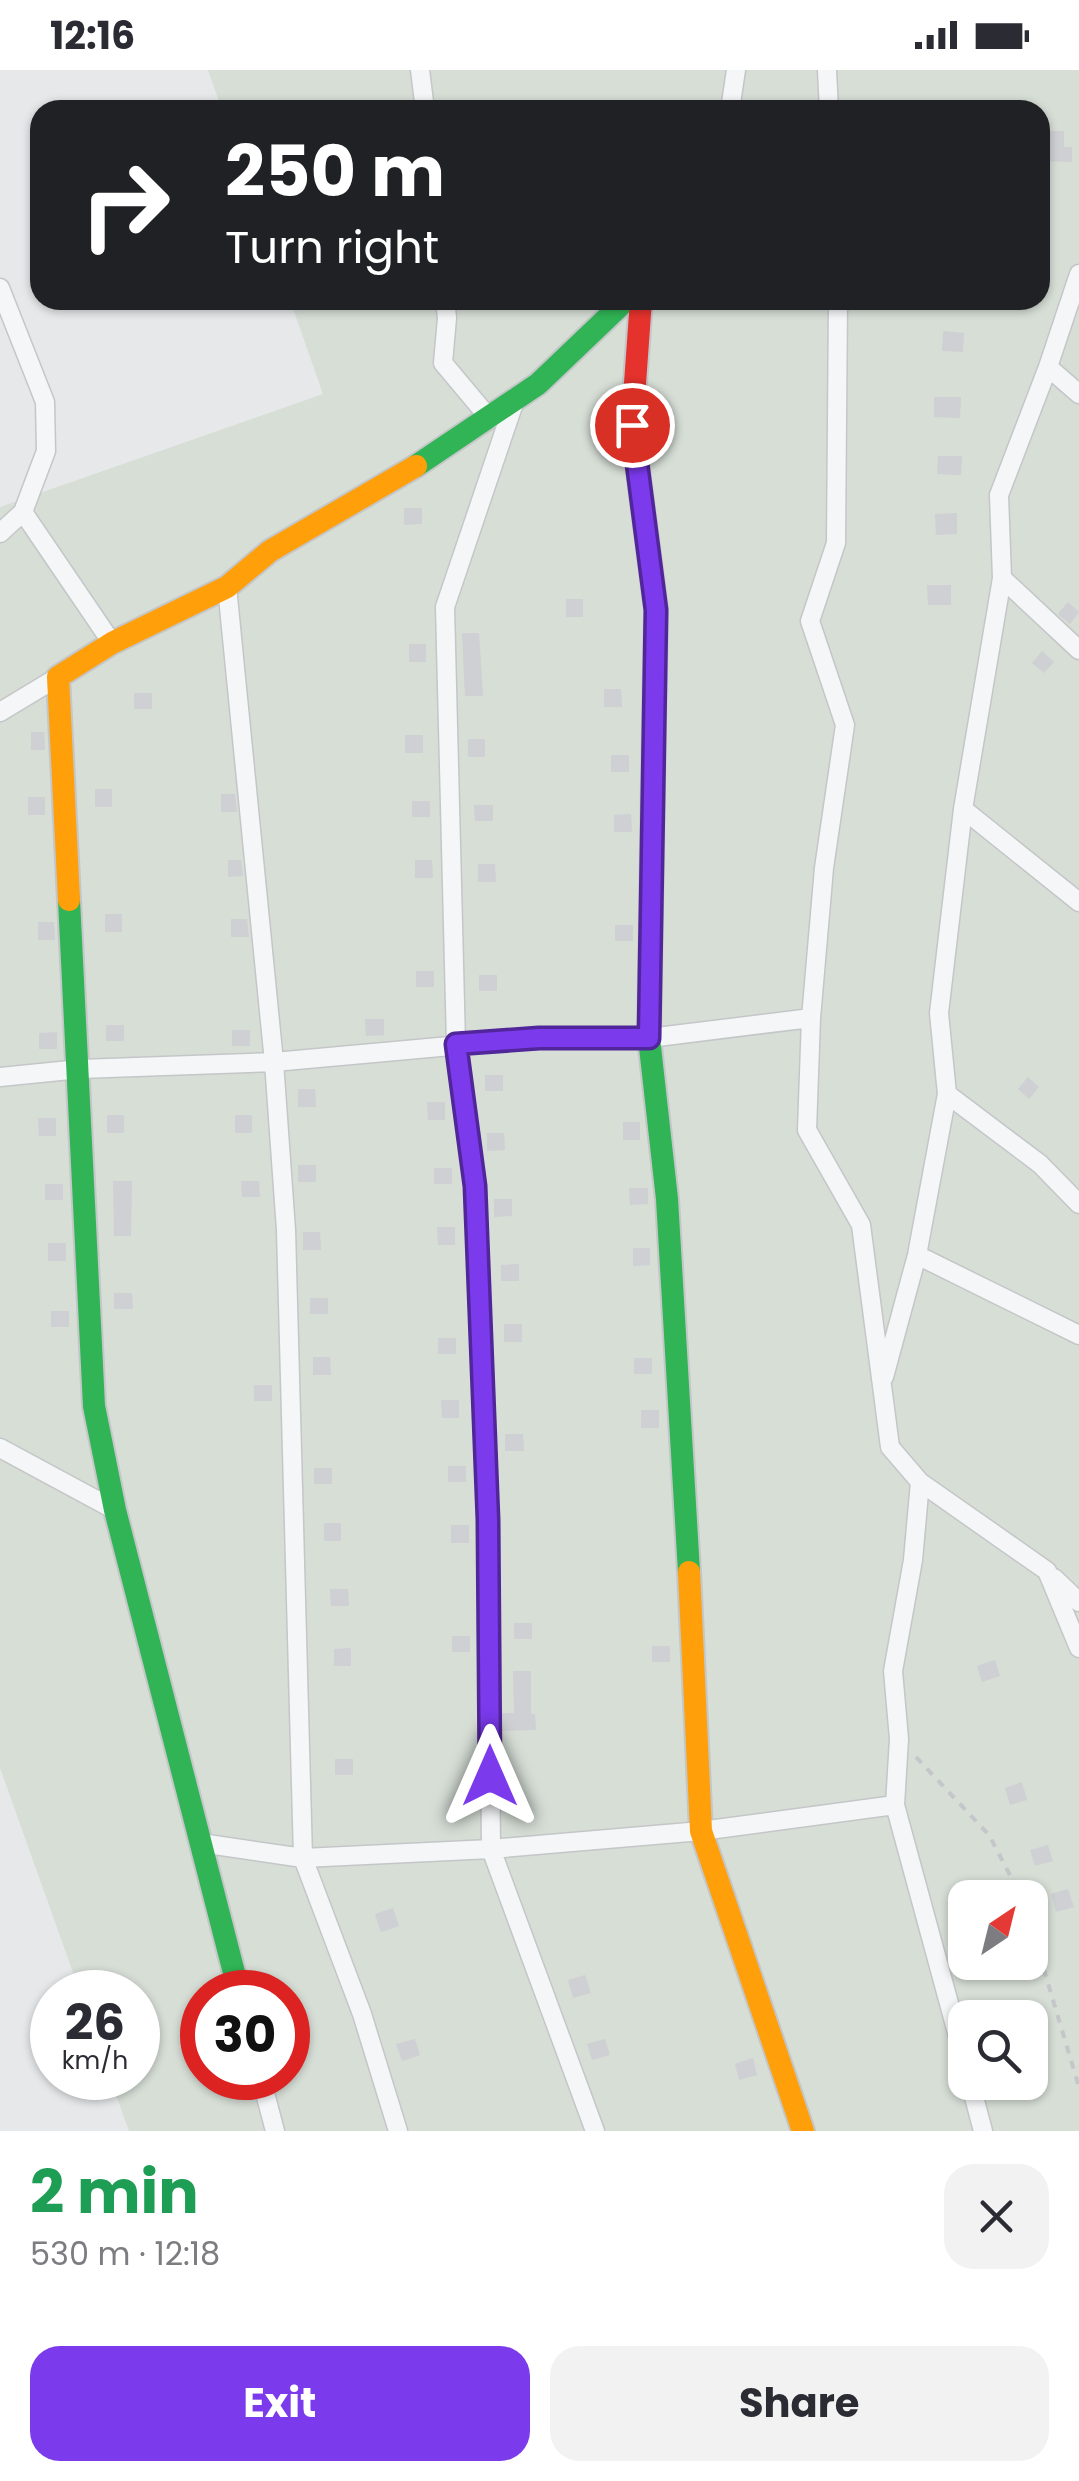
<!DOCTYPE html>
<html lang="en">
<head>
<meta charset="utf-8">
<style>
  :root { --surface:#fff; --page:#f2f2f3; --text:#2b2b33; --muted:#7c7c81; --accent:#7c3aed }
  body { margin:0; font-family:Poppins,sans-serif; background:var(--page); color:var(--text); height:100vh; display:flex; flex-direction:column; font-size:38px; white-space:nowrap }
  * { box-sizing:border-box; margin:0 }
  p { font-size:32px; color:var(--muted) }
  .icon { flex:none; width:55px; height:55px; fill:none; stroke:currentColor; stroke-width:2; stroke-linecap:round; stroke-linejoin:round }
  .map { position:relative; height:2061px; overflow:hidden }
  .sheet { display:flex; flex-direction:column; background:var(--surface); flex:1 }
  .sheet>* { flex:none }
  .banner { position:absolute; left:30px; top:30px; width:1020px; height:210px; border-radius:30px; box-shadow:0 2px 8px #0004; background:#202124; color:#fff; overflow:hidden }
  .needle { width:65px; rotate:35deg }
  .buttons { position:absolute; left:948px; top:1810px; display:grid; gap:20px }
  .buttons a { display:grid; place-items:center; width:100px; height:100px; border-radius:20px; background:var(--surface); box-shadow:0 2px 8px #0004; font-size:50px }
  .speed { position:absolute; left:30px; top:1900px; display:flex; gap:20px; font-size:50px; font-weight:700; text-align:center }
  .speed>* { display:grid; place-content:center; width:130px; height:130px; border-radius:50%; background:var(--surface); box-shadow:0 2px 8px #0004; line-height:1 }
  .speed small { font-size:25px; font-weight:400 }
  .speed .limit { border:15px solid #d22; background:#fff; color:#111 }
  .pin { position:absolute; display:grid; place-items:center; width:85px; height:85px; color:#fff; margin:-42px; border:5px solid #fff; border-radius:50%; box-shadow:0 2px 10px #0007 }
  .me { position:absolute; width:110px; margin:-55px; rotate:0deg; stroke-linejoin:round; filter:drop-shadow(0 0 8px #0008) }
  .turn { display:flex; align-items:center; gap:35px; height:210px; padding:0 30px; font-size:45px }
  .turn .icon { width:130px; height:130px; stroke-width:2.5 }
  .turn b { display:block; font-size:70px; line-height:85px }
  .round { display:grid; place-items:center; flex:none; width:105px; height:105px; border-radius:30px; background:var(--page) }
  .overview { display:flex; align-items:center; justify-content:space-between; height:170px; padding:0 30px }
  h1 { font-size:60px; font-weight:700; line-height:75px; color:#1e9e55 }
  .primary-button { display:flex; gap:20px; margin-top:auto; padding:20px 30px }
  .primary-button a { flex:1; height:115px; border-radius:30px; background:var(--accent); color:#fff; font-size:40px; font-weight:700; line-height:115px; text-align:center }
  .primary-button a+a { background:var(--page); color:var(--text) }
  .status { display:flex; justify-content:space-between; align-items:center; height:70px; padding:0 50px; background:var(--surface); direction:ltr }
  .status svg { height:28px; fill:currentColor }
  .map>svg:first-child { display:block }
  .green { fill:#d6ded6; fill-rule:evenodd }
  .building { fill:#ced0d3 }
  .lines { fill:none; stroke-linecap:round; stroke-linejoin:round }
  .street-casing { stroke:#c4c6c8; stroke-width:21 }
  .fast-casing { stroke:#c4c6c8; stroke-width:26 }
  .slow-casing { stroke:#c4c6c8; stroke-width:26 }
  .jam-casing { stroke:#c4c6c8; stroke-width:26 }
  .path { stroke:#c5c6ca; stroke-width:4; stroke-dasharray:8 8; stroke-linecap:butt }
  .street { stroke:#f5f6f7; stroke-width:18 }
  .fast { stroke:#30b455; stroke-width:22 }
  .slow { stroke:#ff9f0a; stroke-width:22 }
  .jam { stroke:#e5322d; stroke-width:22 }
  .route-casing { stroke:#51269a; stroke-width:25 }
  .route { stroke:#7c3aed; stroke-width:18 }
</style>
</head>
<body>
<div class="status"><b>12:16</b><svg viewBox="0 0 49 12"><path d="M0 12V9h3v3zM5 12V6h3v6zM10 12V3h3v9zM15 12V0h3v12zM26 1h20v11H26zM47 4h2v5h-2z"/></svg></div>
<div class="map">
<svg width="1079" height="2061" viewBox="0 0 1079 2061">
  <rect width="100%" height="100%" fill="#e6e8ea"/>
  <path class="green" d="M208 0H1079V2061H129L110 2008H138V1922H80L0 1698V437L323 324 290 230H1040V40H222ZM965 1828H1030V1892H965ZM202 1922H288V2008H202ZM965 1948H1030V2012H965Z"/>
  <path class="building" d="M1042 61H1064V77H1072V92L1040 91Z
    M943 261 964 263 963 282 942 281Z
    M934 327H961L960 348 934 347Z
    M938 386H962L961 405 937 404Z
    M404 438H422V454L404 455Z
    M957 443V464L936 465 935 444Z
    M927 515H951V535H928Z
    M566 529H583V547H566Z
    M1068 532 1079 542 1070 554 1058 544Z
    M462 563H479L483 626H465Z
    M409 574H426V592H409Z
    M1042 581 1054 592 1044 603 1032 593Z
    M604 619H621L622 637H604Z
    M134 623H152V639H134Z
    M31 662H44L45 680H31Z
    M405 665H423V683H405Z
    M468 669H485V687H468Z
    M611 685H629V702H611Z
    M95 719H112V737H95Z
    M221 724H235L237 742H221Z
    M28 727H45V745H28Z
    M412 731H430V747H412Z
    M474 735H493V751H475Z
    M631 744 632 762H614V745Z
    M228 790H241L243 806 228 807Z
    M415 790H432L433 808H415Z
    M478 794H495L496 812H478Z
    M105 844H122V862H105Z
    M231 849H247L249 867H231Z
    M38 852H54L55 870H38Z
    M615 855H633V871H615Z
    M416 901H434V917H416Z
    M479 905H497V921H479Z
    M365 949H384V965L366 966Z
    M106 955H124V971H106Z
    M232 960H250V976H232Z
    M57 962V979H39V963Z
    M485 1005H503V1021H485Z
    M1028 1007 1039 1017 1029 1029 1018 1019Z
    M298 1019H315L316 1037H298Z
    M427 1032H445V1050H428Z
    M107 1045H124V1063H107Z
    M235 1045H252V1063H235Z
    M38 1048H56V1066H39Z
    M623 1052H640V1070H623Z
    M487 1063H504L505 1080 487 1081Z
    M298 1095H316V1112H298Z
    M434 1098H452V1114H434Z
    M113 1111H132L131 1166H114Z
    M241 1111H259L260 1127H242Z
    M45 1114H63V1130H45Z
    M629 1118H648V1134L630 1135Z
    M494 1129H512V1146L494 1147Z
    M437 1157H455V1175H438Z
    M303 1162H320L321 1180H303Z
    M48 1173H66V1191H48Z
    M633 1178H650V1195L633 1196Z
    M519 1194V1211H501V1195Z
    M114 1223H132L133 1239H114Z
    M310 1228H328V1244H310Z
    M51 1241H69V1257H51Z
    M504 1254H522V1272H504Z
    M438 1268H456V1284H438Z
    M313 1287H330L331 1305H313Z
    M634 1288H652V1304H634Z
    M254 1315H272V1331H254Z
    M441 1330H459V1348H442Z
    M641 1340H659V1358H641Z
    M505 1364H523L524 1381H505Z
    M448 1396H466V1412H448Z
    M314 1398H332V1414H314Z
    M324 1453H341V1471H324Z
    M451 1455H469V1473H451Z
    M330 1519H348L349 1536H331Z
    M514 1553H532V1569H514Z
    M452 1566H470V1582H452Z
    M652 1576H670V1592H652Z
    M351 1578V1596H334V1579Z
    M995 1590 1000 1606 982 1612 977 1596Z
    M513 1601H531V1644H535L536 1660 502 1661V1643H514Z
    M335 1689H353V1705H335Z
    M1022 1712 1027 1730 1010 1735 1005 1718Z
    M1048 1775 1053 1791 1035 1796 1030 1780Z
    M1068 1819 1074 1837 1056 1842 1051 1824Z
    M393 1838 399 1856 381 1862 375 1844Z
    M585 1905 591 1923 573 1928 568 1910Z
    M300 1931 306 1949 288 1955V1935Z
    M415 1969 420 1985 402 1991 396 1974Z
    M605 1969 610 1985 592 1990 587 1974Z
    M753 1988 757 2005 739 2010 735 1994Z"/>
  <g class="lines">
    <defs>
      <path id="street" d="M420 0 425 40
        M827 0 829 40
        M730 40 736 0
        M0 218 45 332 46 381 23 442 0 463
        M445 230 447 248 443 293 490 349
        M838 230 836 473 810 551 845 655 824 798 811 948 807 1060 861 1155 890 1377 920 1412 1047 1501 1079 1578
        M1048 297 1079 324
        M514 333 445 537 456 974 475 1116 488 1449 491 1779 595 2061
        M23 442 112 573
        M1002 508 1079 580
        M227 517 274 992 286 1160 303 1788 362 1944 398 2061
        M0 642 58 607
        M963 739 1079 832
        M0 1007 80 999 274 992 539 968H649L811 948
        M947 1024 1040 1094 1079 1134
        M917 1185 1079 1265
        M884 1307 917 1185 947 1024 939 943 963 739 1002 508 999 425 1048 297 1079 204
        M0 1378 115 1440
        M920 1412 913 1490 893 1601 899 1669 895 1735 965 1992
        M1054 1508 1079 1532
        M201 1773 303 1788 491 1779 701 1761 895 1735
        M261 2008 275 2061
        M970 2012 983 2061"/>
      <path id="fast" d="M416 396 538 314 626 230
        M654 650 649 968 667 1129 689 1502
        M69 830 94 1336 115 1440 239 1922"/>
      <path id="slow" d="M69 830 58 607 112 573 227 517 270 481 416 396
        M689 1502 701 1761 803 2061"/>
      <path id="jam" d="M641 230 632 355 656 539 654 650"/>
    </defs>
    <use href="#street" class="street-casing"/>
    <use href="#fast" class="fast-casing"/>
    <use href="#slow" class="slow-casing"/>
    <use href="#jam" class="jam-casing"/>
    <path class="path" d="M916 1687 989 1765 1022 1828
      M1030 1853 1079 2017"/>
    <use href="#street" class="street"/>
    <use href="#fast" class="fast"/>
    <use href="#slow" class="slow"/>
    <use href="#jam" class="jam"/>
  </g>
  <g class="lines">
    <defs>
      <path id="route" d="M490 1706 488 1450 475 1116 456 974 539 968H649L656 540 632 355"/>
    </defs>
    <use href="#route" class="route-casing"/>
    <use href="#route" class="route"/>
  </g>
</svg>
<div class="buttons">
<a><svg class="needle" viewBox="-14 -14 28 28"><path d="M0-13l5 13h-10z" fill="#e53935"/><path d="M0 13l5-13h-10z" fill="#7c7c81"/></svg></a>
<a><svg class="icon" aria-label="search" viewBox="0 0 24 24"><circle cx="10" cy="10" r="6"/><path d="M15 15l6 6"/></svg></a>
</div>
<div class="speed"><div>26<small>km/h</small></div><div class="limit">30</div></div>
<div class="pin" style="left:632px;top:355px;background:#d93025"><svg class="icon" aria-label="arrive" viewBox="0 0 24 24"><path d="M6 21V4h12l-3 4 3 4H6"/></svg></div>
<svg class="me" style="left:490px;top:1706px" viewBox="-20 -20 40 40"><path d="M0-17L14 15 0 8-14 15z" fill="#7c3aed" stroke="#fff" stroke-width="4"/></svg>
<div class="banner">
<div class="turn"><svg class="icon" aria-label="right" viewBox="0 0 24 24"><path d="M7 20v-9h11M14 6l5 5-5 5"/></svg><div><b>250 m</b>Turn right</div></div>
</div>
</div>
<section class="sheet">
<div class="overview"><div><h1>2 min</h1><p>530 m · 12:18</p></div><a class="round"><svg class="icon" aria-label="close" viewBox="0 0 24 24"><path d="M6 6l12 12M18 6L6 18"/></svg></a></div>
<div class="primary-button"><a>Exit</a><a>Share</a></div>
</section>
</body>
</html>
